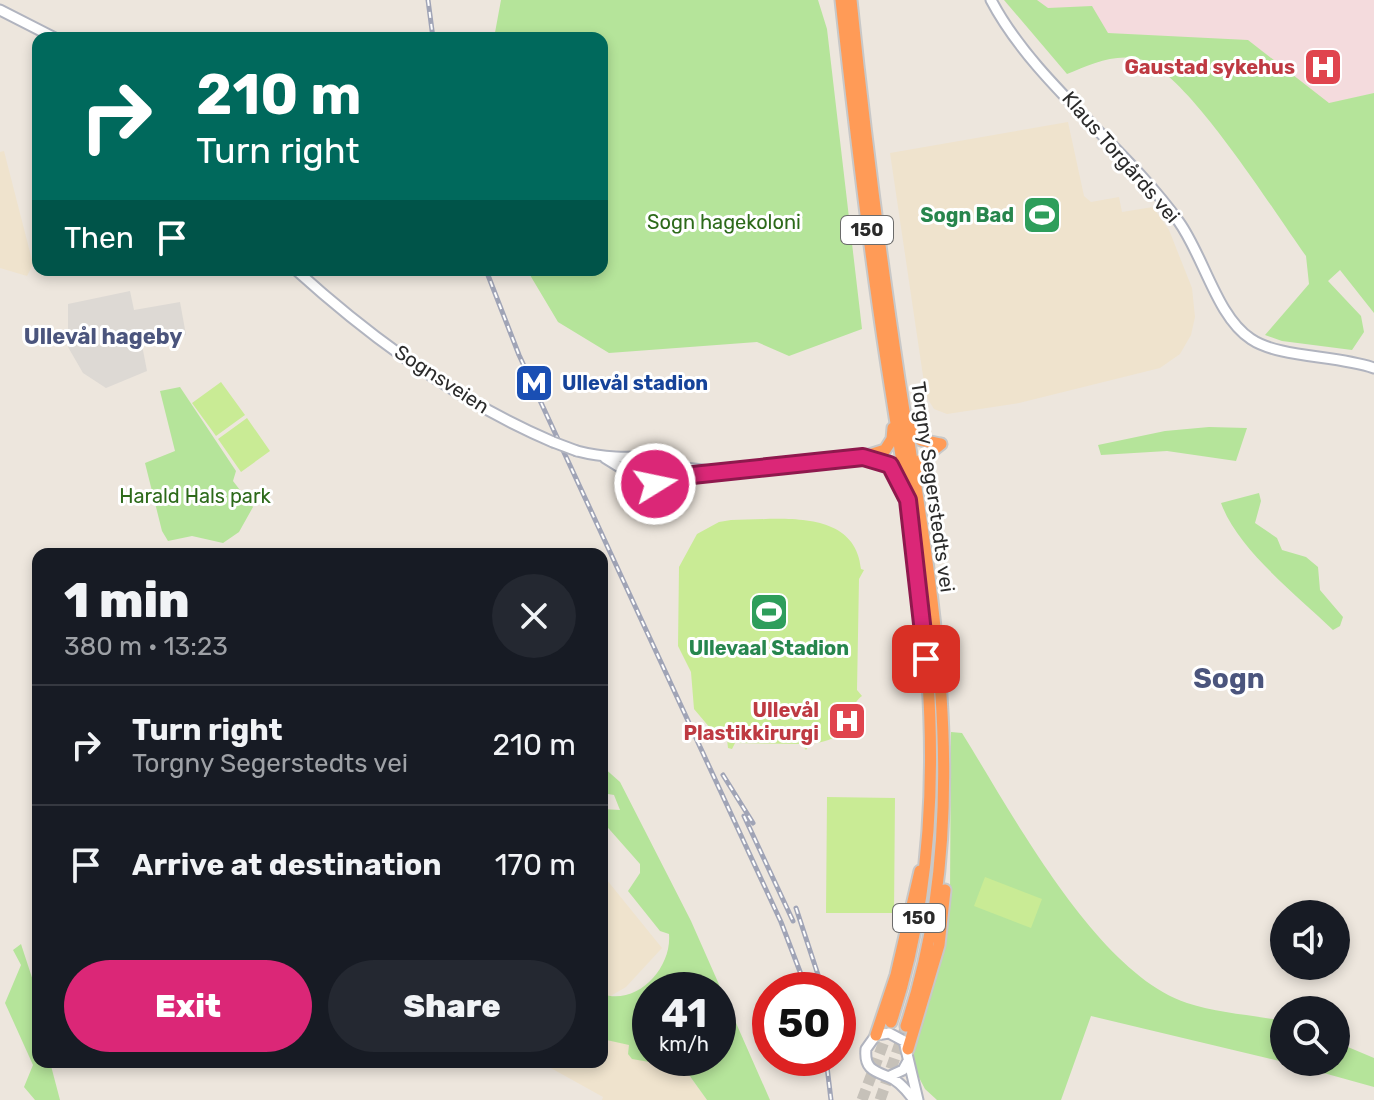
<!DOCTYPE html>
<html lang="en">
<head>
<meta charset="utf-8">
<style>
  :root { --surface:#171b24; --page:#242831; --text:#f1f3f6; --muted:#9ea1a6; --line:#363941; --accent:#db2777 }
  body { margin:0; font-family:Rubik,sans-serif; background:var(--page); color:var(--text); height:100vh; display:flex; flex-direction:column; font-size:30px; white-space:nowrap }
  * { box-sizing:border-box; margin:0 }
  p { font-size:26px; color:var(--muted) }
  .icon { flex:none; width:44px; height:44px; fill:none; stroke:currentColor; stroke-width:2; stroke-linecap:round; stroke-linejoin:round }
  .map { position:relative; flex:1; overflow:hidden }
  .sheet { position:absolute; left:32px; top:548px; width:576px; height:520px; display:flex; flex-direction:column; background:var(--surface); border-radius:16px; box-shadow:0 4px 12px #0003 }
  .sheet>* { flex:none }
  .top-card { position:absolute; left:32px; top:32px; width:576px; height:244px; border-radius:16px; box-shadow:0 4px 12px #0003; background:#00695c; color:#fff; overflow:hidden }
  .fabs { position:absolute; left:1270px; top:900px; display:grid; gap:16px }
  .fabs a { display:grid; place-items:center; width:80px; height:80px; border-radius:50%; background:var(--surface); box-shadow:0 4px 12px #0003; font-size:40px }
  .speed { position:absolute; left:632px; top:972px; display:flex; gap:16px; font-size:40px; font-weight:700; text-align:center }
  .speed>* { display:grid; place-content:center; width:104px; height:104px; border-radius:50%; background:var(--surface); box-shadow:0 4px 12px #0003; line-height:1 }
  .speed small { font-size:20px; font-weight:400 }
  .speed .limit { border:12px solid #d22; background:#fff; color:#111 }
  .pin { position:absolute; display:grid; place-items:center; width:68px; height:68px; color:#fff; margin:-34px; border-radius:16px; box-shadow:0 4px 12px #0006 }
  .me { position:absolute; width:88px; margin:-44px; rotate:80deg; stroke-linejoin:round; filter:drop-shadow(0 0 6px #0008) }
  .turn { display:flex; align-items:center; gap:28px; height:168px; padding:0 32px; font-size:36px }
  .turn .icon { width:104px; height:104px; stroke-width:2.5 }
  .turn b { display:block; font-size:56px; line-height:68px }
  .then { display:flex; align-items:center; height:76px; padding:0 32px; background:#0003; gap:16px; font-size:30px }
  .round { display:grid; place-items:center; flex:none; width:84px; height:84px; border-radius:42px; background:var(--page) }
  .head { display:flex; align-items:center; justify-content:space-between; height:136px; padding:0 32px }
  h1 { font-size:48px; font-weight:800; line-height:60px }
  .primary-button { display:flex; gap:16px; margin-top:auto; padding:16px 32px }
  .primary-button a { flex:1; height:92px; border-radius:48px; background:var(--accent); color:#fff; font-size:32px; font-weight:800; line-height:92px; text-align:center }
  .primary-button a+a { background:var(--page); color:var(--text) }
  ul { padding:0; list-style:none }
  li { display:flex; align-items:center; gap:24px; height:120px; padding:0 32px; border-top:2px solid var(--line) }
  li div { flex:1 }
  li b { display:block; font-size:30px }
  li em { font-style:normal }
  .map>svg:first-child { display:block }
  .education { fill:#efe3cd }
  .medical { fill:#f4dbdd }
  .green { fill:#b5e49a; fill-rule:evenodd }
  .pitch { fill:#c9eb95 }
  .plaza { fill:#ddd9d4 }
  .lines { fill:none; stroke-linecap:round; stroke-linejoin:round }
  .highway-tunnel { stroke:#c6c1b9; stroke-width:11; stroke-dasharray:11 5.5; stroke-linecap:butt }
  .secondary-casing { stroke:#b1b4bf; stroke-width:13 }
  .highway-casing { stroke:#c8c8c8; stroke-width:15 }
  .secondary { stroke:#fff; stroke-width:9 }
  .highway { stroke:#ff9b57; stroke-width:11 }
  .rail-casing { stroke:#a0a4b6; stroke-width:5 }
  .rail { stroke:#fff; stroke-width:2; stroke-dasharray:6; stroke-linecap:butt }
  .secondary-bridge-casing { stroke:#b1b4bf; stroke-width:13; stroke-linecap:butt }
  .secondary-bridge { stroke:#fff; stroke-width:9 }
  .route-casing { stroke:#8e194d; stroke-width:20 }
  .route { stroke:#db2777; stroke-width:14 }
  .labels { text-anchor:middle; stroke-width:6; stroke-linejoin:round; paint-order:stroke }
  .shield { fill:#fff; stroke:#6b6b6b; stroke-width:2 }
  .shield-label { font-size:18px; font-weight:bold; fill:#2b2b2b }
  .health-label { font-size:20px; font-weight:bold; fill:#be3a42; stroke:#fff; text-anchor:end }
  .street-label { font-size:20px; fill:#2b2b2b; stroke:#fff }
  .leisure-label { font-size:20px; font-weight:bold; fill:#27864d; stroke:#fff; text-anchor:end }
  .park-label { font-size:20px; fill:#2d6a1a; stroke:#fff }
  .transit-label { font-size:20px; font-weight:bold; fill:#164399; stroke:#fff; text-anchor:start }
  .neighbourhood-label { font-size:22px; font-weight:bold; fill:#4b557d; stroke:#fff }
  .district-label { font-size:28px; font-weight:bold; fill:#4b557d; stroke:#fff }
</style>
</head>
<body>
<div class="map">
<svg width="1374" height="1100" viewBox="0 0 1374 1100">
  <rect width="100%" height="100%" fill="#ede6dd"/>
  <path class="education" d="M1068 122 1084 196 1091 202 1119 197 1122 212 1153 207 1169 230 1192 288 1195 317 1191 335 1180 354 1160 368 1019 403 947 414 934 409 926 396 890 153Z
    M4 151 33 264 27 276 0 268V152Z
    M602 874 662 948 626 987 602 1001Z
    M602 1022 634 1032 650 1028V1058H676L707 1100H602L603 1097 540 1062H602Z"/>
  <path class="medical" d="M1004 0H1374V93L1322 105 1239 41 1108 33 1008 6Z"/>
  <path class="green" d="M501 0H818L827 29 862 329 789 356 757 342 609 353 558 322 527 270H602V38H494Z
    M1004 0H1037L1048 8 1092 6 1108 33 1248 40 1329 103 1374 93V313L1340 270 1328 281 1361 316 1364 332 1352 350 1282 341 1265 335 1309 284 1306 256C1274 212 1189 75 1143 60 1116 52 1091 64 1067 74Z
    M180 387 236 471 233 481 253 507 239 532 223 543 192 536 168 541 162 531 145 463 175 451 160 391Z
    M1209 427 1247 428 1236 461 1167 451 1101 455 1098 445 1165 431Z
    M1259 493 1261 501 1255 523 1277 538 1282 550 1306 557 1318 567 1320 590 1343 617 1340 626 1333 630C1297 595 1238 550 1221 503Z
    M951 732 962 733C1012 813 1096 973 1187 1003 1217 1013 1253 1015 1284 1021V1062L1091 1016 1061 1100H937L925 1089 914 1068 913 1041 950 893Z
    M602 766 620 782 691 921 770 1100H707L684 1068 632 1059 628 1054 629 1045 602 1039V994C637 1006 672 968 669 934L660 931 628 891 640 873V864L602 821V809L620 810 614 795 602 793ZM650 990H718V1058H650Z
    M21 944 38 996V1062H50L60 1100H35L24 1087 33 1065 5 1003 21 965 13 950Z
    M1336 1042 1374 1058V1087L1284 1062H1336Z"/>
  <path class="pitch" d="M221 382 245 415 216 436 192 403Z
    M247 418 270 451 241 472 218 439Z
    M731 520C777 520 855 507 861 569L864 570 859 579 857 690 862 696C843 710 861 738 810 744L806 750 801 744 735 743 732 749 728 748 726 731 716 735 694 709 691 672 678 646 679 567 697 534 719 522Z
    M827 797 895 798 894 913H826Z
    M985 877 1042 899 1031 928 974 906Z"/>
  <path class="plaza" d="M130 291 134 310 180 302 186 335 142 345 147 371 106 388 83 373 68 347V304Z"/>
  <g class="lines">
    <path class="highway-tunnel" d="M862 1100 890 1026
      M880 1100 906 1026"/>
    <defs>
      <path id="secondary" d="M991 0C1034 82 1125 146 1179 222 1204 257 1217 317 1251 339 1279 358 1337 355 1374 368
        M0 10 55 38
        M296 270C371 338 459 402 553 442
        M577 451C604 458 627 458 654 456L664 462 666 475 659 483 647 484 605 458
        M666 466 712 471
        M664 478 863 457
        M890 1076 903 1070 908 1061
        M914 1100C908 1092 898 1080 889 1077 874 1071 864 1069 866 1049L876 1035 889 1033 904 1041 918 1100"/>
      <path id="highway" d="M841 0C854 120 868 240 886 359 920 580 964 804 891 1022
        M851 0C864 127 880 253 899 379 932 591 977 817 906 1026
        M910 420 921 440 940 444
        M863 457 885 450 892 439 893 428
        M868 458 890 465 902 485
        M919 477 921 460 941 444
        M876 1035 896 975 920 871
        M908 1049 939 945 945 890"/>
    </defs>
    <use href="#secondary" class="secondary-casing"/>
    <use href="#highway" class="highway-casing"/>
    <use href="#secondary" class="secondary"/>
    <use href="#highway" class="highway"/>
    <defs>
      <path id="rail" d="M428 0 433 38
        M486 270 519 355 781 922 807 990
        M723 775 753 823
        M744 816 793 921
        M796 908 823 990
        M826 1058 831 1100"/>
    </defs>
    <use href="#rail" class="rail-casing"/>
    <use href="#rail" class="rail"/>
    <defs>
      <path id="secondary-bridge" d="M553 442 577 451"/>
    </defs>
    <use href="#secondary-bridge" class="secondary-bridge-casing"/>
    <use href="#secondary-bridge" class="secondary-bridge"/>
  </g>
  <g class="lines">
    <defs>
      <path id="route" d="M655 484 664 478 863 457 890 465 908 500 926 659"/>
    </defs>
    <use href="#route" class="route-casing"/>
    <use href="#route" class="route"/>
  </g>
  <defs>
    <symbol id="hospital-square" viewBox="-11 -11 22 22"><rect x="-9" y="-9" width="18" height="18" rx="4" fill="#e0444e" stroke="#fff"/><path d="M-5-5h3v3.5h4V-5h3V5h-3V1.5h-4V5h-3Z" fill="#fff"/></symbol>
    <symbol id="stadium-square" viewBox="-11 -11 22 22"><rect x="-9" y="-9" width="18" height="18" rx="4" fill="#2e9e5b" stroke="#fff"/><path d="M0-5a6.5 5 0 1 0 0 10a6.5 5 0 1 0 0-10ZM-3.5-1.8h7v3.6h-7Z" fill="#fff"/></symbol>
    <symbol id="metro-square" viewBox="-11 -11 22 22"><rect x="-9" y="-9" width="18" height="18" rx="4" fill="#1a4fb4" stroke="#fff"/><path d="M-5.5 5V-5H-3L0 0L3-5H5.5V5H3V-.5L0 4L-3-.5V5Z" fill="#fff"/></symbol>
  </defs>
  <g fill-rule="evenodd">
    <use href="#hospital-square" x="1301" y="45" width="44" height="44"/>
    <use href="#stadium-square" x="1020" y="193" width="44" height="44"/>
    <use href="#metro-square" x="512" y="361" width="44" height="44"/>
    <use href="#stadium-square" x="747" y="590" width="44" height="44"/>
    <use href="#hospital-square" x="825" y="699" width="44" height="44"/>
  </g>
  <g class="labels">
    <g class="shield">
      <rect x="841" y="216" width="52" height="28" rx="6"/>
      <rect x="893" y="904" width="52" height="28" rx="6"/>
    </g>
    <g class="shield-label">
      <text x="867" y="236">150</text>
      <text x="919" y="924">150</text>
    </g>
    <g class="health-label">
      <text x="1295" y="74">Gaustad sykehus</text>
      <text x="819" y="717">Ullevål<tspan x="819" dy="23">Plastikkirurgi</tspan></text>
    </g>
    <g class="street-label">
      <text transform="translate(1121 157) rotate(49)" y="7">Klaus Torgårds vei</text>
      <text transform="translate(442 379) rotate(33)" y="7">Sognsveien</text>
      <text transform="translate(933 487) rotate(82)" y="7">Torgny Segerstedts vei</text>
    </g>
    <g class="leisure-label">
      <text x="1014" y="222">Sogn Bad</text>
      <text x="769" y="655" text-anchor="middle">Ullevaal Stadion</text>
    </g>
    <g class="park-label">
      <text x="724" y="229">Sogn hagekoloni</text>
      <text x="195" y="503">Harald Hals park</text>
    </g>
    <g class="transit-label">
      <text x="562" y="390">Ullevål stadion</text>
    </g>
    <g class="neighbourhood-label">
      <text x="103" y="344">Ullevål hageby</text>
    </g>
    <g class="district-label">
      <text x="1229" y="688">Sogn</text>
    </g>
  </g>
</svg>
<div class="fabs">
<a><svg class="icon" aria-label="sound" viewBox="0 0 24 24"><path d="M4 9h4l5-4v14l-5-4H4zM17 9q2 3 0 6"/></svg></a>
<a><svg class="icon" aria-label="search" viewBox="0 0 24 24"><circle cx="10" cy="10" r="6"/><path d="M15 15l6 6"/></svg></a>
</div>
<div class="speed"><div>41<small>km/h</small></div><div class="limit">50</div></div>
<div class="pin" style="left:926px;top:659px;background:#d93025"><svg class="icon" aria-label="arrive" viewBox="0 0 24 24"><path d="M6 21V4h12l-3 4 3 4H6"/></svg></div>
<svg class="me" style="left:655px;top:484px" viewBox="-20 -20 40 40"><circle r="17" fill="#db2777" stroke="#fff" stroke-width="3"/><path d="M0-11L8 9 0 5-8 9z" fill="#fff"/></svg>
<div class="top-card">
<div class="turn"><svg class="icon" aria-label="right" viewBox="0 0 24 24"><path d="M7 20v-9h11M14 6l5 5-5 5"/></svg><div><b>210 m</b>Turn right</div></div>
<div class="then">Then<svg class="icon" aria-label="arrive" viewBox="0 0 24 24"><path d="M6 21V4h12l-3 4 3 4H6"/></svg></div>
</div>
<section class="sheet">
<div class="head"><div><h1>1 min</h1><p>380 m · 13:23</p></div><a class="round"><svg class="icon" aria-label="close" viewBox="0 0 24 24"><path d="M6 6l12 12M18 6L6 18"/></svg></a></div>
<ul>
<li><svg class="icon" aria-label="right" viewBox="0 0 24 24"><path d="M7 20v-9h11M14 6l5 5-5 5"/></svg><div><b>Turn right</b><p>Torgny Segerstedts vei</p></div><em>210 m</em></li>
<li><svg class="icon" aria-label="arrive" viewBox="0 0 24 24"><path d="M6 21V4h12l-3 4 3 4H6"/></svg><div><b>Arrive at destination</b></div><em>170 m</em></li>
</ul>
<div class="primary-button"><a>Exit</a><a>Share</a></div>
</section>
</div>
</body>
</html>
